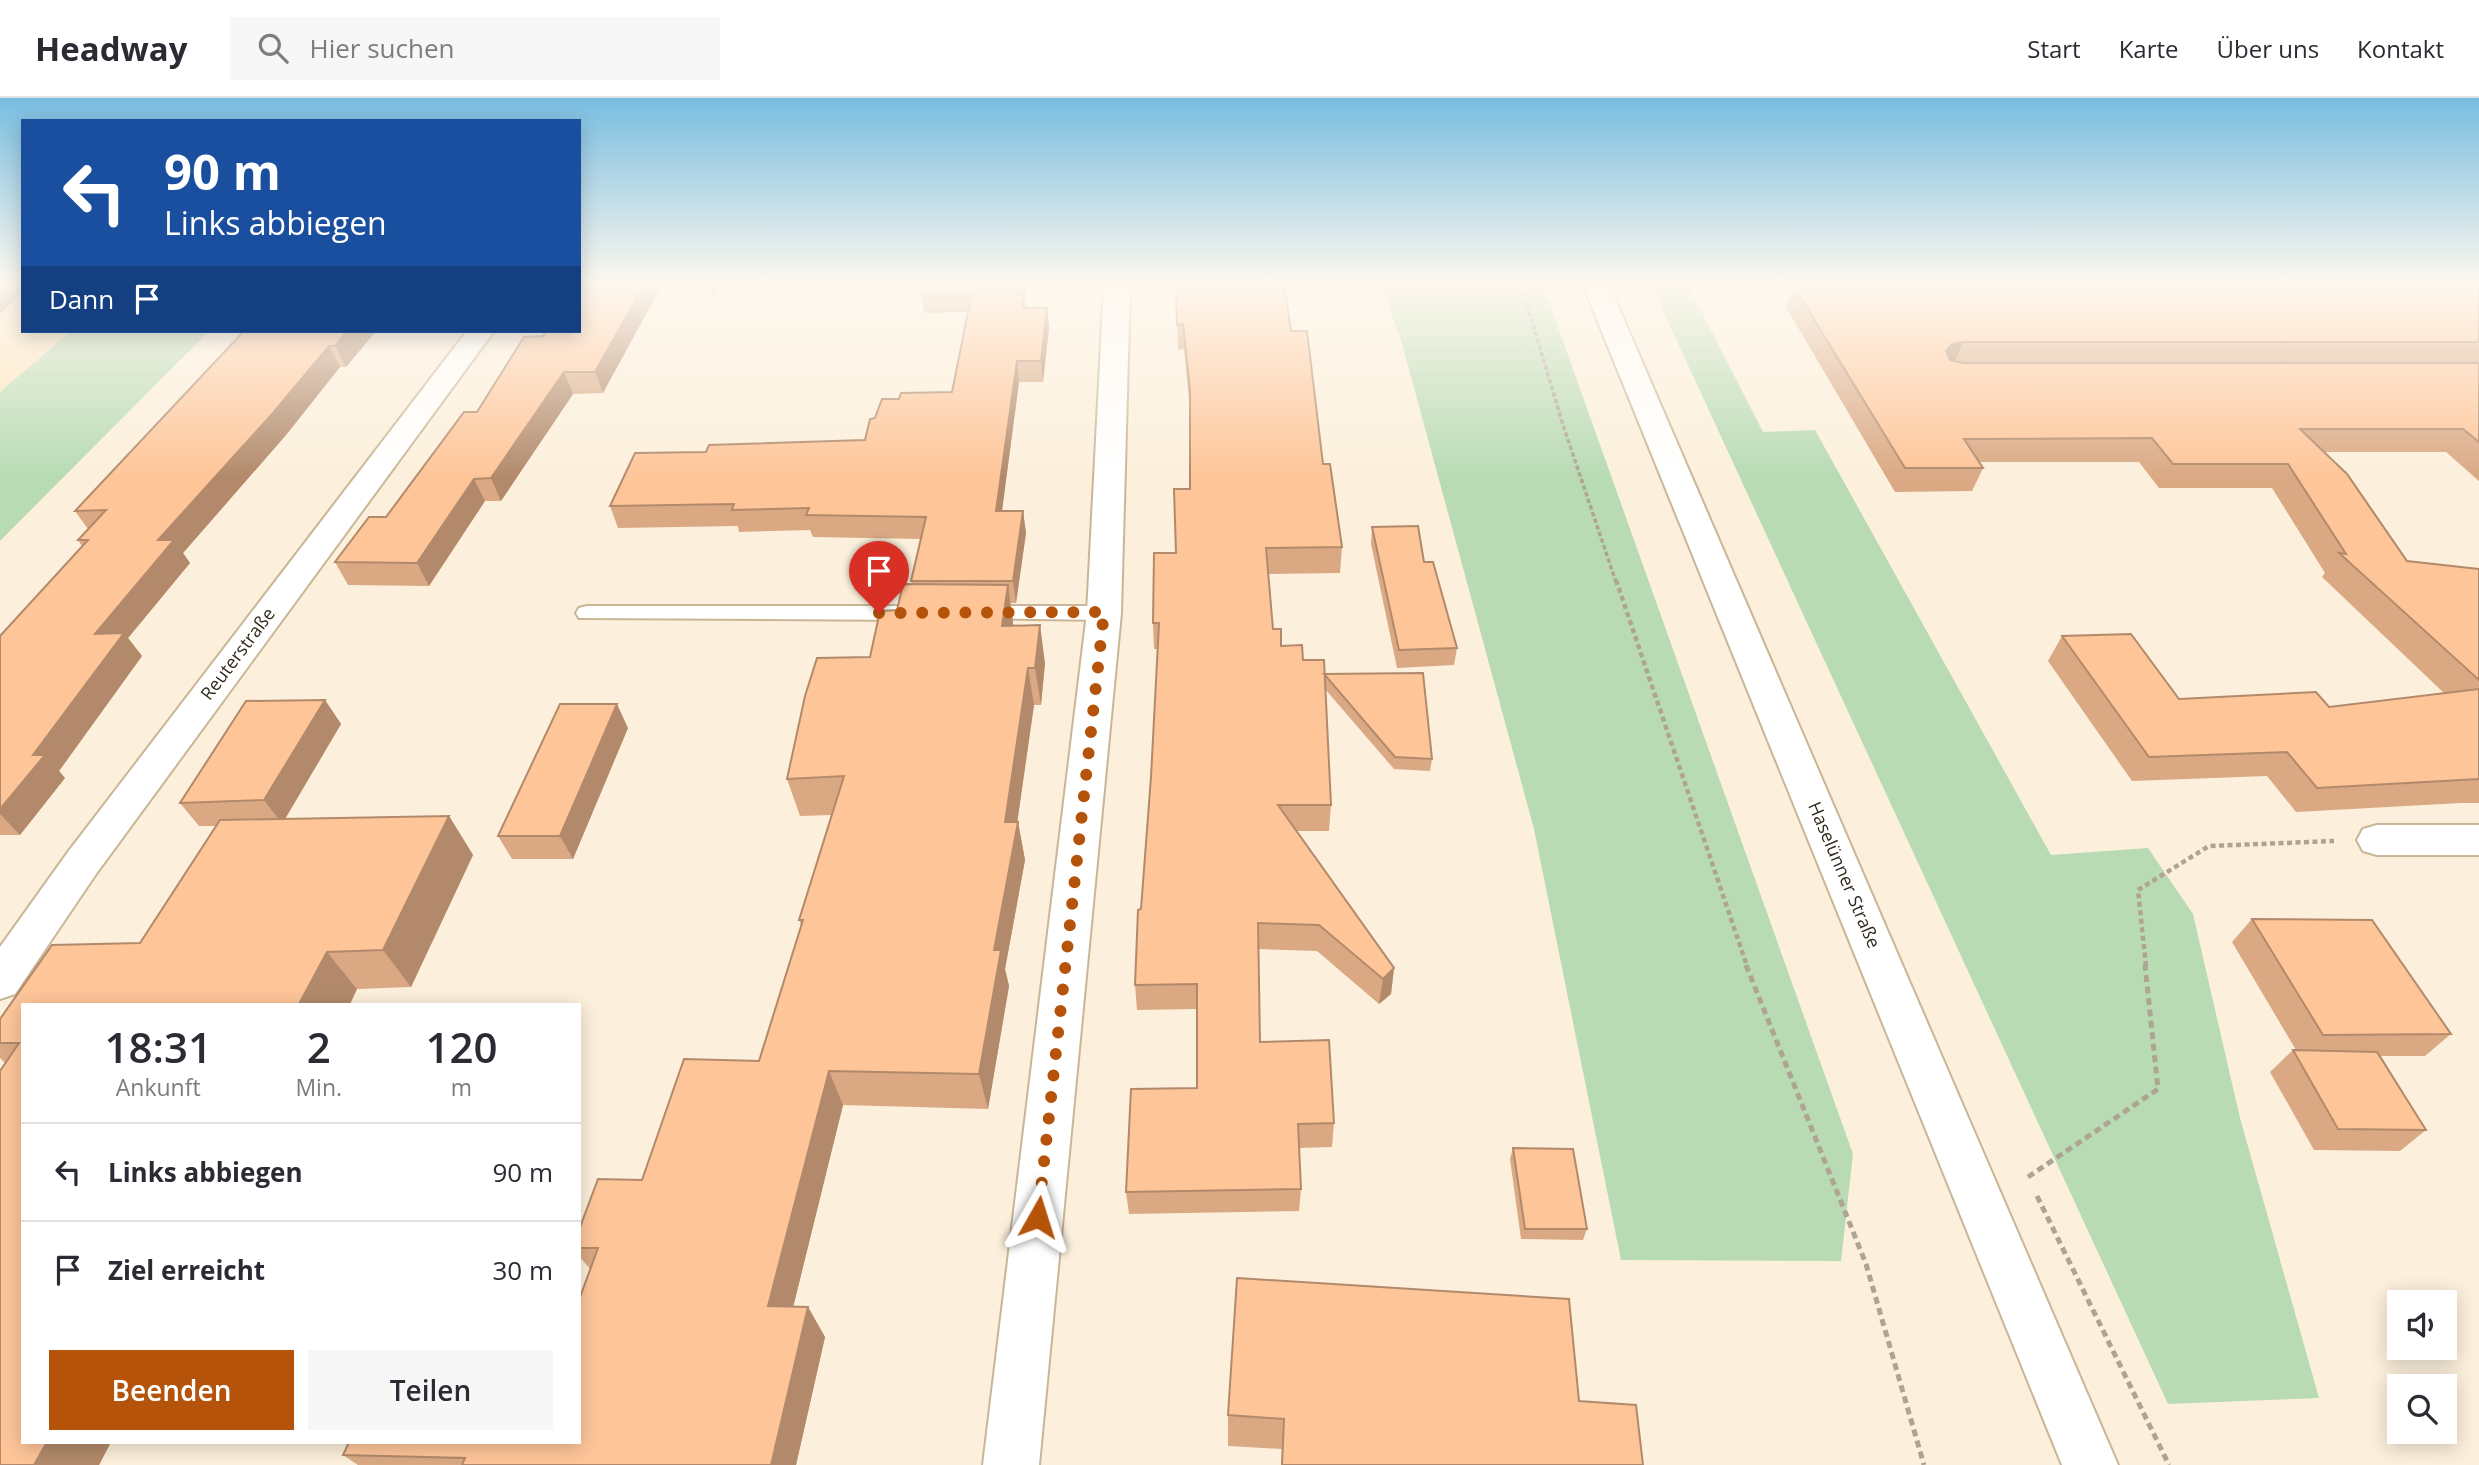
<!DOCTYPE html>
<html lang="de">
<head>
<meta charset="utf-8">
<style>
  :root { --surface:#fff; --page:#f7f7f7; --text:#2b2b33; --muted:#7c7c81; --line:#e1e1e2; --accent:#b45309 }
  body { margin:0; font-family:"Open Sans",sans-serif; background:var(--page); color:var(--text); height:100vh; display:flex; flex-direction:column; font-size:26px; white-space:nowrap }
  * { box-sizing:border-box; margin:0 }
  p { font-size:23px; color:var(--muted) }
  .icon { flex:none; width:38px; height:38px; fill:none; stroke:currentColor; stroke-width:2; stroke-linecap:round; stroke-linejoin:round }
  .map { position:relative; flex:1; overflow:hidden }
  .panel { position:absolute; left:21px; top:905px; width:560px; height:441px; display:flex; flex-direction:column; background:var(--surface); border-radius:0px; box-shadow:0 4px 18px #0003 }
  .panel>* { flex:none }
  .guide { position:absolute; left:21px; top:21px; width:560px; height:214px; border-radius:0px; box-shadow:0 4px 18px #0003; background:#1a4fa0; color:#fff; overflow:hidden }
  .buttons { position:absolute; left:2387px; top:1192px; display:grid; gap:14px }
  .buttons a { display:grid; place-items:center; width:70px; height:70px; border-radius:0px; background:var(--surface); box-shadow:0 4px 18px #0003; font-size:35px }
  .pin { position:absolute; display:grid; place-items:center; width:60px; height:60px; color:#fff; margin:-72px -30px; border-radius:50% 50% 50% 0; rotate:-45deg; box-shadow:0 0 7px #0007 }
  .pin .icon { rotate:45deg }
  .me { position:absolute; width:77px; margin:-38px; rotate:6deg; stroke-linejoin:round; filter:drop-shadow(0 0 5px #0008) }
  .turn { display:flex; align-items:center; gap:24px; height:147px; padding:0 28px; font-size:32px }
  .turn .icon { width:91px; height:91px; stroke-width:2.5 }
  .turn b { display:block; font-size:49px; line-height:60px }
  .then { display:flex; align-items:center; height:66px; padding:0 28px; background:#0003; gap:14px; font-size:26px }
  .eta { display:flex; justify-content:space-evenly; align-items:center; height:119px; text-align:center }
  .eta b { font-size:42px; font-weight:600; line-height:49px }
  .action { display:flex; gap:14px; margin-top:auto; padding:14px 28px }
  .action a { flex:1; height:80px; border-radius:0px; background:var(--accent); color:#fff; font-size:28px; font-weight:600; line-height:80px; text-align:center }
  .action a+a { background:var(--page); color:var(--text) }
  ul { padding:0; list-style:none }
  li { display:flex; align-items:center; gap:21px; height:98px; padding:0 28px; border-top:2px solid var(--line) }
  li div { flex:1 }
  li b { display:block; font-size:26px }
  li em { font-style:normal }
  header { display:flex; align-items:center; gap:42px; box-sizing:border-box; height:98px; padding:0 35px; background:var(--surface); border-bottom:2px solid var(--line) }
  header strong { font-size:33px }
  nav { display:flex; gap:38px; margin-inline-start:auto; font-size:24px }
  .search { width:490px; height:63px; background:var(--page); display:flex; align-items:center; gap:18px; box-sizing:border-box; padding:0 24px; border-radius:0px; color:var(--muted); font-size:26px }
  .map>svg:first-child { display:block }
  .built { fill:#fde5bd }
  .green { fill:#b8dbb4 }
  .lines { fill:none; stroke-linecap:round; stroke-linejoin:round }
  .service-casing { stroke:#c9b696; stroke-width:4 }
  .minor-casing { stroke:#c9b696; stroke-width:4 }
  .tertiary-casing { stroke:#c9b696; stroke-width:4 }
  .path-far2 { stroke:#aea493; stroke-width:3.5; stroke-dasharray:4.5 2.5; stroke-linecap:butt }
  .path-far1 { stroke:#aea493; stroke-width:4.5; stroke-dasharray:5 3.5; stroke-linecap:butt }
  .path { stroke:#aea493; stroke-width:5; stroke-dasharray:7 4.5; stroke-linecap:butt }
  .service { fill:#fff; fill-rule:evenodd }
  .minor { fill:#fff; fill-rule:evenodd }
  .tertiary { fill:#fff; fill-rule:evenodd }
  .wall { fill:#daa984 }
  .shaded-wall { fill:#b28a6b }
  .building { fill:#fec599; stroke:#b28a6b; stroke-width:2 }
  .route { stroke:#b45309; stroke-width:12; stroke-dasharray:0 21.6 }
  .labels { text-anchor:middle; stroke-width:6; stroke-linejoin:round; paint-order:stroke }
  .street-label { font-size:18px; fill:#2f281b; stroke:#fff }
</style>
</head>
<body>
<header>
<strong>Headway</strong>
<div class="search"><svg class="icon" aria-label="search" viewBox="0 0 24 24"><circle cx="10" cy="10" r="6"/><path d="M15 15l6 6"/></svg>Hier suchen</div>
<nav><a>Start</a><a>Karte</a><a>Über uns</a><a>Kontakt</a></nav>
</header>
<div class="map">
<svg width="2479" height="1367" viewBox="0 0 2479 1367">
  <rect width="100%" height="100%" fill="#fcf0dc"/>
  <path class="built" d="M0 187H23V233H71L0 294Z"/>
  <path class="green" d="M1381 187H1543L1853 1056 1841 1163 1621 1162 1534 731 1401 242Z
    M1651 187H1688L1763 334 1815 332 2051 757 2148 750 2193 816 2240 1020 2319 1300 2168 1306Z
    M71 233H209L0 443V294Z"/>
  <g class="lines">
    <defs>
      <path id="service" d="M587 508H911L919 510 922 515 919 520 911 522 579 520 576 515 579 510Z
        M979 508H1104L1112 510 1115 515 1112 520 1104 522 971 520 968 515 971 510Z"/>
      <path id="minor" d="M1104 187H1130L1121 515 1039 1367H983L1087 515Z
        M467 233H494L96 776 15 896 0 901V849L68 754Z
        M2377 727H2479V757H2377L2363 753 2357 742 2363 731Z"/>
      <path id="tertiary" d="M1583 187H1609L2118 1367H2062Z"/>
    </defs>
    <use href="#service" class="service-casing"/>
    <use href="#minor" class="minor-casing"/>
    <use href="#tertiary" class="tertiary-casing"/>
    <path class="path-far2" d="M1521 187 1564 330 1616 484"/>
    <path class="path-far1" d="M1616 482 1747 868
      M2146 868 2138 792 2209 748 2334 743"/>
    <path class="path" d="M1746 867 1866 1166 1924 1367
      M2028 1079 2158 991 2145 867
      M2037 1098 2169 1367"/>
    <use href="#service" class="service"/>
    <use href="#minor" class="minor"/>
    <use href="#tertiary" class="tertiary"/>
  </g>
  <path class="wall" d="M694 187H719L714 198Z
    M923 187 1024 199 1025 210H1047L1049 230 1043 284H1019L1002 413H1023L1026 435 1016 505H1010L1013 528 1045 565 1041 607H1034L1017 724H1018L1025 762 1005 871 1009 888 988 1011 843 1007 793 1209H808L825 1239 796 1367H358L343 1357 579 1344 590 1171 579 1158V1132L642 1082 759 963 801 827 799 822 832 717 800 718 787 681 870 559 897 512 912 486 911 483 921 441 813 439 810 432 739 434 738 428 618 430 610 408 706 354 865 342 875 320 899 301 952 294 968 214 924 215 921 194Z
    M1176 187 1291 233 1323 366 1342 449 1340 475 1268 476 1273 531 1281 548 1324 576 1432 661 1430 673 1394 671 1325 591 1331 707 1329 733H1297L1394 870 1391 896 1379 906 1317 853 1259 851 1260 944 1334 1025 1332 1049 1299 1050 1301 1091 1299 1113 1129 1116 1126 1094 1197 990V911L1137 912 1135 887 1151 679 1158 551H1154L1153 525 1176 455 1190 391V312L1184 251 1178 252Z
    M1793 187H2479V383L2446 354H2325L2407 463 2479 471V705H2461L2296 714 2267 678 2132 683 2048 563 2062 538 2179 601 2329 609 2444 595 2322 479 2325 475 2272 390H2159L2139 364H1979L1983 370 1972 393 1895 394 1786 209Z
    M244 233H376L346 269H340L286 337 183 455 190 465 128 540 142 558 59 673 65 680 20 737H0V538L82 448 78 442 88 431 75 413Z
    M579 233 603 295 573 296 501 403H485L429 488 348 487 335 464 386 419 543 238Z
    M1372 429 1424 464 1457 550 1454 567 1397 570 1371 446Z
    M325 602 341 626 285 721 449 718 473 757 411 889 357 891 350 906H23V1344H111L99 1367H0V973L5 965 0 960V921L52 847 140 845 216 728H199L180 705 246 603Z
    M628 630 573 761H512L498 738Z
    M2252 821 2451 936 2425 958H2381L2426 1032 2400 1053 2314 1052 2270 974 2293 952H2296L2232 844Z
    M1513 1050 1587 1131 1583 1142 1521 1141 1510 1061Z
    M1579 1303 1643 1367H1281L1282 1351 1228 1348V1317Z"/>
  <path class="shaded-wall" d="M0 187H23V194L0 216Z
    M644 187H662L603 295 595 274Z
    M711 187H719L714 198Z
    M1020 187H1026L1024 199 1026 216 1024 231 1018 196Z
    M1047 210 1049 230 1043 284 1041 263Z
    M347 233H376L346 269 335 248Z
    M1963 244 1953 267 1946 253 1952 246Z
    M329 248 340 269 286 337 183 455 190 465 128 540 142 558 59 673 65 680 20 737 0 716V711L33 657 95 536 158 442Z
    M1017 263 1019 284 999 435 996 413Z
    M564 274 573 296 501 403 491 380Z
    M474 381 485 403 429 488 417 465Z
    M1023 413 1026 435 1016 505 1013 483Z
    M1008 487 1013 524 1008 566 1002 528Z
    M1040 527 1045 565 1041 607 1035 570Z
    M1028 570 1034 607 1012 761 1018 724 1025 762 1005 871 1009 888 988 1011 979 976 994 852 1005 724Z
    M325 602 341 626 282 726 264 702Z
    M617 606 628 630 573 761 560 738Z
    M449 718 473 757 411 889 383 852Z
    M327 854 357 891 350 906H299Z
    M1394 870 1391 896 1379 906 1383 881Z
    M829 973 843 1007 786 1238 768 1208Z
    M808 1209 825 1239 796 1367H771Z
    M47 1344H111L99 1367H34Z"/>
  <path class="building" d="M579 187H644L595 274H564L491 380 474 381 417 465 335 464 369 419H386L464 314H477L524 239 543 238 546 233H579Z
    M923 187H1020L1018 196H1024L1022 210H1047L1041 263H1017L996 413H1023L1013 483H911L926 419 806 417 809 410 732 412 734 406 610 408 635 355 706 354 709 347 865 342 870 321 875 320 882 301H899L901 295 952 294 972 194H921Z
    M1176 187H1284L1291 233H1307L1323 366H1330L1342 449 1266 450 1273 531H1281V548L1302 547 1303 562H1324L1331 707H1278L1394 870 1383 881 1319 827 1258 825 1260 944 1329 942 1334 1025 1298 1026 1301 1091 1126 1094 1131 991 1197 990V886L1135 887 1138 812 1141 811 1151 679 1159 525H1153L1154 455H1176L1174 391H1190V293L1183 226 1177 227Z
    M1793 187H2479V244H1963L1952 246 1946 253 1950 262 1963 265H2479V344L2463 331H2300L2347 376 2407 463 2479 471V582L2339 455 2346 456 2288 366H2173L2152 340 1964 341 1983 370H1905Z
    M244 233H347L335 248H329L273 315 158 442H174L95 536 124 535 33 657H45L0 711V538L88 442H78L106 412 75 413Z
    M1418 428 1424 464H1433L1457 550 1399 552 1372 429Z
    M903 486 1008 487 1002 528 1040 527 1035 570H1028L1005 724H1018L994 852H1001L979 976 829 973 768 1208 808 1209 771 1367H462L465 1360 343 1357 349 1344H579V1202L598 1150H579V1132L598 1081 642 1082 684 961 759 963 803 822H799L844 678 787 681 805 598 817 560 870 559 880 513 897 512Z
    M2131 536 2179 601 2316 594 2329 609 2479 591V681L2317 690 2287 654 2149 659 2062 538Z
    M1423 575 1432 661 1395 659 1324 576Z
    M325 602 264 702 180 705 246 603Z
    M560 606H617L560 738H498Z
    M449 718 383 852 327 854 299 906H23V1344H47L34 1367H0V973L19 945H0V921L52 847 140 845 220 722Z
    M2252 821 2372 822 2451 936 2323 937Z
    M2293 952 2377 954 2426 1032 2338 1031Z
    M1513 1050 1573 1051 1587 1131H1525Z
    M1237 1180 1569 1201 1579 1303 1636 1307 1643 1367H1282L1284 1321 1228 1317Z"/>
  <linearGradient id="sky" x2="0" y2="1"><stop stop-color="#78bde0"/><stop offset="0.49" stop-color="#fef8ef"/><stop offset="1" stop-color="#fef8ef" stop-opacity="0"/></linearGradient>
  <rect width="2479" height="379" fill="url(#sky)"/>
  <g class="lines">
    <path class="route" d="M879 515 1104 514 1038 1119"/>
  </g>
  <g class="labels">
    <g class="street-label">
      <text transform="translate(238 556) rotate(-53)" y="6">Reuterstraße</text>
      <text transform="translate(1844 777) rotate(67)" y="6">Haselünner Straße</text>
    </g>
  </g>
</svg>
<div class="buttons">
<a><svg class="icon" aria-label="sound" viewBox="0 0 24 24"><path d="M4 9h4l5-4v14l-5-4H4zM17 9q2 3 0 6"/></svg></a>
<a><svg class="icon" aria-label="search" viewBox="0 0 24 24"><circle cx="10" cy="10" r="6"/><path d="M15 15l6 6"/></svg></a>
</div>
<div class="pin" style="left:879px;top:515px;background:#d93025"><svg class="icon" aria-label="arrive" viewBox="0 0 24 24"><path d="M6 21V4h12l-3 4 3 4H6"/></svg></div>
<svg class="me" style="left:1038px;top:1119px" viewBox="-20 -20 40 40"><path d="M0-17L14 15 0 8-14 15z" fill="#b45309" stroke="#fff" stroke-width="4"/></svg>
<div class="guide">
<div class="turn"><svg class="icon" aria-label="left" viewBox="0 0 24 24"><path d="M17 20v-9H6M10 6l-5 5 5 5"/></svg><div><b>90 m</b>Links abbiegen</div></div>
<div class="then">Dann<svg class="icon" aria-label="arrive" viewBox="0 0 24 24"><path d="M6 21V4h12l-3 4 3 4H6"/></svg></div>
</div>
<section class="panel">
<div class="eta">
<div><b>18:31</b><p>Ankunft</p></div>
<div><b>2</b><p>Min.</p></div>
<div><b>120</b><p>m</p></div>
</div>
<ul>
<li><svg class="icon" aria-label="left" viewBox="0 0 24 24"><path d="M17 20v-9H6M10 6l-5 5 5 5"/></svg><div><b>Links abbiegen</b></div><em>90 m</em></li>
<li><svg class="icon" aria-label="arrive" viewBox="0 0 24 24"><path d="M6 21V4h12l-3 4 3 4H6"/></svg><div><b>Ziel erreicht</b></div><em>30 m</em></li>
</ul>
<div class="action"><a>Beenden</a><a>Teilen</a></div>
</section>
</div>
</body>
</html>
